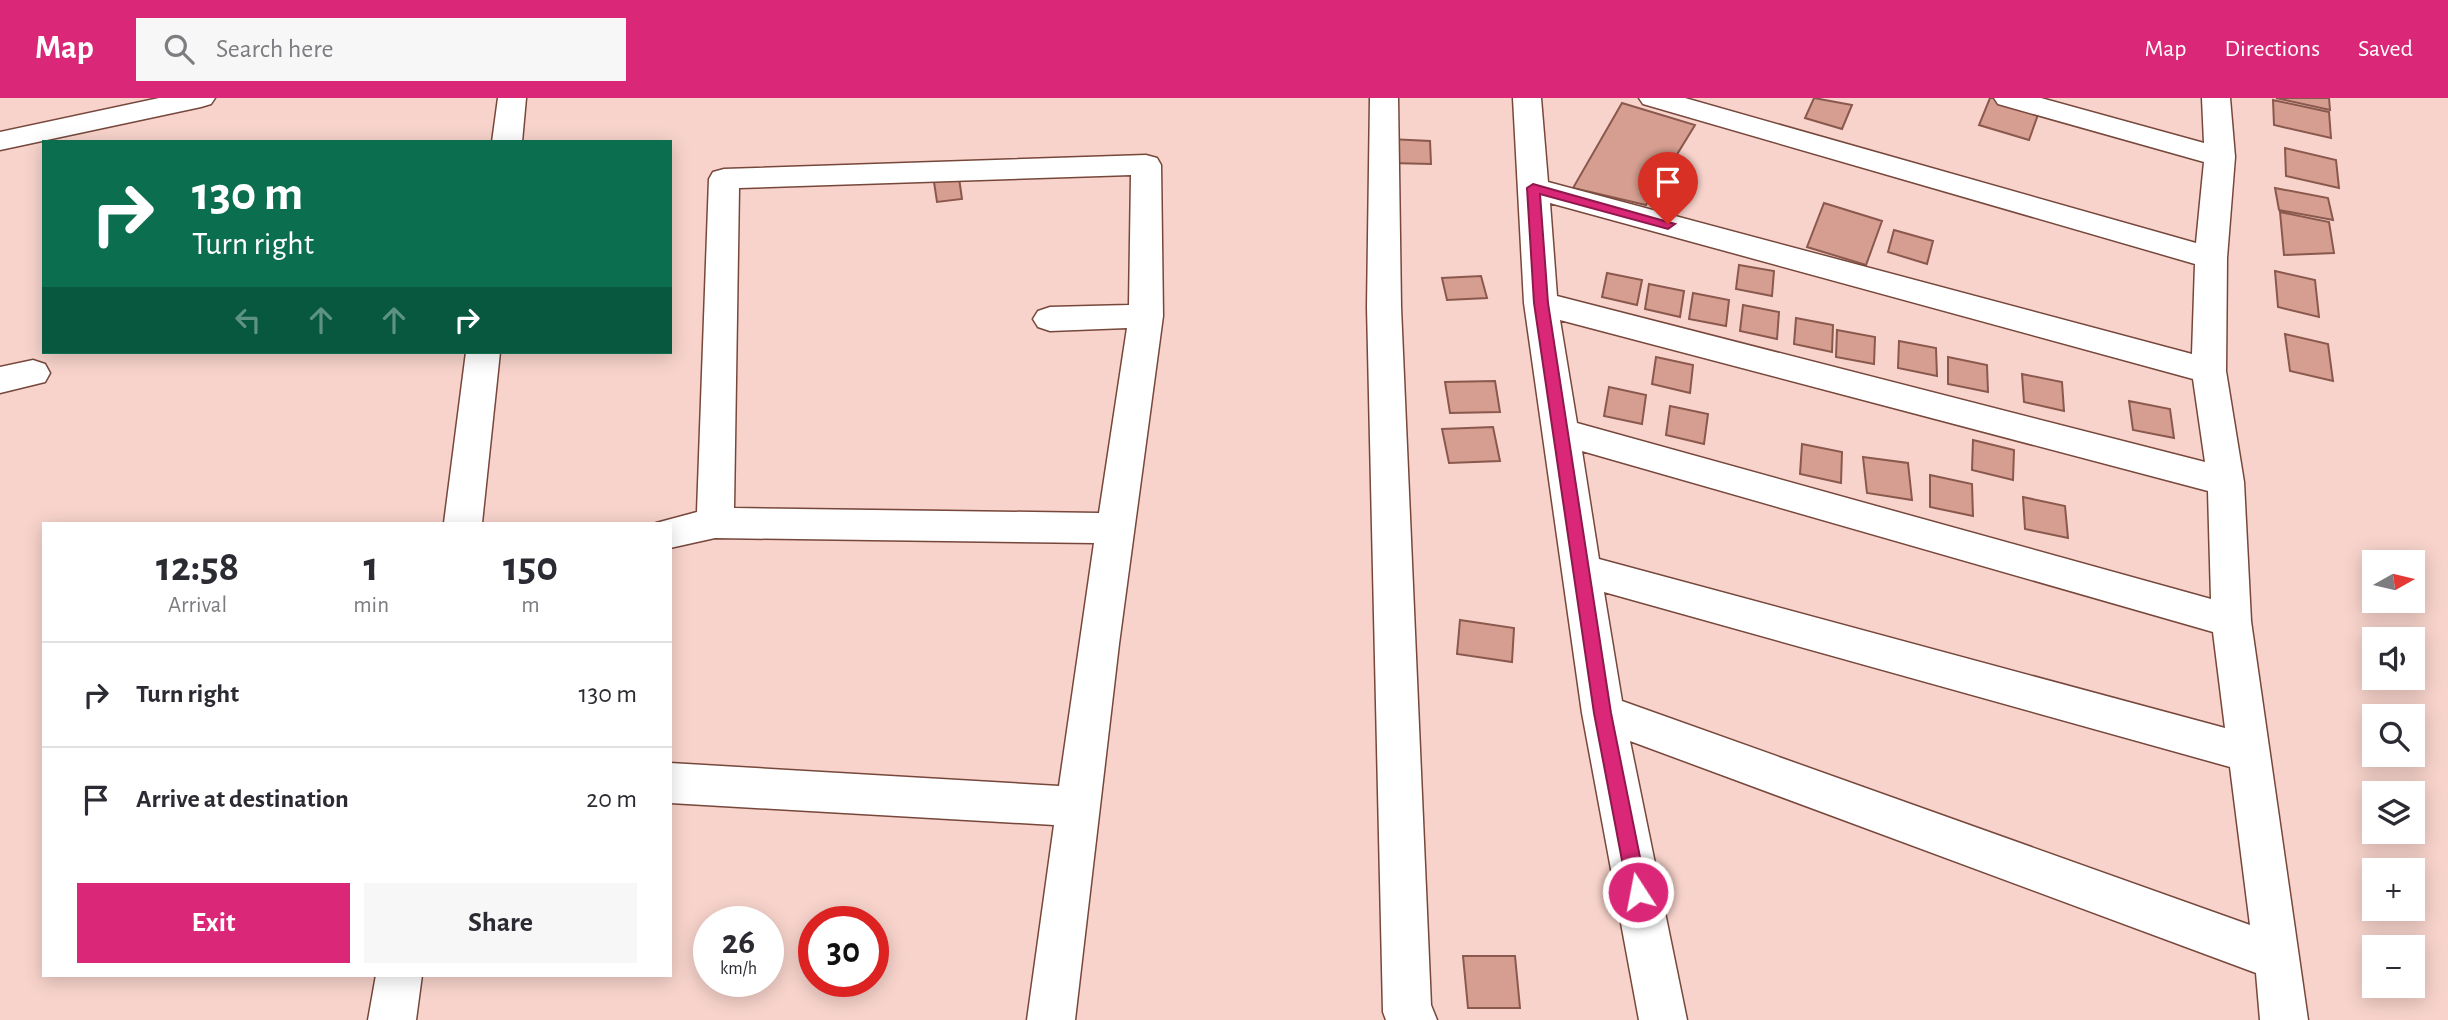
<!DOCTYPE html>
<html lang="en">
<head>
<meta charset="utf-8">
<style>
  :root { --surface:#fff; --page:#f7f7f7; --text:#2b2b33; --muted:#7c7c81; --line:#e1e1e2; --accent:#db2777 }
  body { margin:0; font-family:"Alegreya Sans",sans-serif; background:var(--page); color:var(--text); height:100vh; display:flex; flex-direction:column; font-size:26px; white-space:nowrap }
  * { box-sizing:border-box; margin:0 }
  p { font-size:23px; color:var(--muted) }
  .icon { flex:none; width:38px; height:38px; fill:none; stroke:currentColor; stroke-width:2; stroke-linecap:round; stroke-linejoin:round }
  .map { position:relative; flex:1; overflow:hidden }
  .drawer { position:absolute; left:42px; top:424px; width:630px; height:455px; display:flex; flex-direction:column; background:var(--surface); border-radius:0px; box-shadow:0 4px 18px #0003 }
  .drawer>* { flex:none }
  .top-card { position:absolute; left:42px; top:42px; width:630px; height:214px; border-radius:0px; box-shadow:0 4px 18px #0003; background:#0b6e4f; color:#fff; overflow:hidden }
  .needle { width:46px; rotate:82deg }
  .buttons { position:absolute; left:2362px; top:452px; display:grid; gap:14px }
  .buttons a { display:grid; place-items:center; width:63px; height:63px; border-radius:0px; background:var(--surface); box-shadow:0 4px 18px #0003; font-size:35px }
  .speed { position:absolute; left:693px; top:808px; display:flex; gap:14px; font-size:35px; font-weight:700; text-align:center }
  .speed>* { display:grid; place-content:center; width:91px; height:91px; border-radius:50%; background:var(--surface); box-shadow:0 4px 18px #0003; line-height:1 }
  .speed small { font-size:18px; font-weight:400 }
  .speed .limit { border:10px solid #d22; background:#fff; color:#111 }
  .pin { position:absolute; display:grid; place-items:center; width:60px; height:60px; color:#fff; margin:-72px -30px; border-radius:50% 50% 50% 0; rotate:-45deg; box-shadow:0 0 7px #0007 }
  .pin .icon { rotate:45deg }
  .me { position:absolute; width:77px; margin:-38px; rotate:349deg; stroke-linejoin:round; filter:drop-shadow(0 0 5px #0008) }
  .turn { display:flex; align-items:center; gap:24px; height:147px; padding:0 35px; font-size:32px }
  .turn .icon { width:91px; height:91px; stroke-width:2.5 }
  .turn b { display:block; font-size:49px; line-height:60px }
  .lanes { display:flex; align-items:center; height:66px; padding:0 35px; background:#0003; justify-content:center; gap:35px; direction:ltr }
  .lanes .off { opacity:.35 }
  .eta { display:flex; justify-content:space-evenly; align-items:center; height:119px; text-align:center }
  .eta b { font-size:42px; font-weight:600; line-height:49px }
  .button { display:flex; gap:14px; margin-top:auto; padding:14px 35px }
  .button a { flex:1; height:80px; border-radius:0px; background:var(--accent); color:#fff; font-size:28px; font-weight:600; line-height:80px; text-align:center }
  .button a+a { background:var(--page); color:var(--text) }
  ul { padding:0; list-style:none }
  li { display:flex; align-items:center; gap:21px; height:105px; padding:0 35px; border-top:2px solid var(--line) }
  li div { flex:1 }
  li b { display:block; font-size:26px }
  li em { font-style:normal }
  header { display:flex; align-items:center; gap:42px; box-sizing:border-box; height:98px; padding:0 35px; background:var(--accent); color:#fff }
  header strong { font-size:33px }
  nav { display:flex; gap:38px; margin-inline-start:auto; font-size:24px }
  .search { width:490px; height:63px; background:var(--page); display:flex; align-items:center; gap:18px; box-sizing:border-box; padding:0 24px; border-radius:0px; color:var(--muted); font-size:26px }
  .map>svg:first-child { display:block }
  .building { fill:#d59e90; stroke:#8a584d; stroke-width:2 }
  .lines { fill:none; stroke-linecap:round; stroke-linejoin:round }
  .street-casing { stroke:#77473b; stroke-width:3 }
  .street { fill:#fff; fill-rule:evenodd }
  .route { fill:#db2777; stroke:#8e194d; stroke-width:2 }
</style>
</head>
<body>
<header>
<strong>Map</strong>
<div class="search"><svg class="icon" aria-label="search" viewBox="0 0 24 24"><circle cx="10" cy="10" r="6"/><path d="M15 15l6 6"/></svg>Search here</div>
<nav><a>Map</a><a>Directions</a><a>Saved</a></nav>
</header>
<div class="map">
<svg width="2448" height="922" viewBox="0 0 2448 922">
  <rect width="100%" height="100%" fill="#f7d3cb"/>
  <path class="building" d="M1814 0 1852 7 1842 31 1805 20Z
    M1990 0H2003L2040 11 2029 42 1979 27Z
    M2329 0 2330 12 2276 0Z
    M2273 2 2329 14 2331 40 2274 27Z
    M1622 5 1695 27 1646 107 1573 90Z
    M1389 41 1430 43 1431 66 1390 65Z
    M2285 50 2336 62 2339 90 2286 78Z
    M959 80 962 101 937 104 934 84Z
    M2275 90 2328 100 2333 122 2279 112Z
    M1824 105 1882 123 1866 167 1807 149Z
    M2280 114 2329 124 2334 155 2284 157Z
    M1894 132 1933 143 1927 166 1888 154Z
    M1739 167 1774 173 1772 198 1736 191Z
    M2275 173 2315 182 2319 219 2278 209Z
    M1607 175 1642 182 1637 207 1602 199Z
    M1481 178 1487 200 1447 202 1442 180Z
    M1649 186 1684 193 1680 219 1645 211Z
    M1693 195 1729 202 1726 228 1689 221Z
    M1743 207 1779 214 1777 241 1740 233Z
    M1796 220 1833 227 1832 254 1794 246Z
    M1837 232 1875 239 1874 266 1836 259Z
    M2285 236 2328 246 2333 283 2290 273Z
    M1899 243 1936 250 1937 278 1898 270Z
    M1656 259 1693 267 1690 295 1652 286Z
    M1948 259 1987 267 1988 294 1948 286Z
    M2022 276 2062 284 2064 313 2024 304Z
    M1495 283 1500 314 1450 315 1445 284Z
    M1609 289 1646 297 1642 326 1604 318Z
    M2129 303 2170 311 2174 340 2133 332Z
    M1670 308 1708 316 1704 346 1666 337Z
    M1493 329 1500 363 1449 365 1442 331Z
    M1973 342 2014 352 2013 382 1972 372Z
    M1802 346 1842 354 1841 385 1800 376Z
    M1863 359 1908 365 1912 402 1867 395Z
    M1930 377 1972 386 1973 418 1930 409Z
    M2023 399 2065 408 2068 440 2025 431Z
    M1460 522 1514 530 1512 564 1457 556Z
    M1463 858H1515L1520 910H1468Z"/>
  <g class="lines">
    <defs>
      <path id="street" d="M159 0H215L211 6 201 9 0 52V34Z
        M498 0H526L522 44H492Z
        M1370 0H1398L1401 209 1431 907 1437 922H1386L1383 914 1367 209Z
        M1513 0H1541L1548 84 2192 256 2195 166 1643 6 1639 0H1685L2196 145 2204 64 1998 6 1994 0H2041L2204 45 2202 0H2230L2235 59 2227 160 2226 273 2244 384 2251 523 2308 922H2260L2256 875 1630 643 1687 922H1639L1582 615 1524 205ZM1550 105 2193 281 2205 364 1557 198ZM1560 222 2208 393 2211 501 1577 325ZM1582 353 2213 534 2225 630 1599 461ZM1604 494 2230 669 2250 827 1622 603Z
        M1146 57 1157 60 1161 67 1163 218 1119 546 1075 922H1027L1054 727 670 705V665L1059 688 1094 445 715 440 670 450V425H656L697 414 709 81 713 74 724 71ZM1131 77 1129 207 1050 209 1038 213 1033 221 1038 229 1050 233 1127 230 1099 415 734 410 739 90Z
        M466 254H500L482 425H444Z
        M33 262 45 266 50 275 45 284 0 295V269Z
        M376 877H422L416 922H368Z"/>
    </defs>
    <use href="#street" class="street-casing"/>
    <use href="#street" class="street"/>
  </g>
  <path class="route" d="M1533 86 1675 126 1668 131 1540 96 1548 205 1611 615 1647 794 1644 801 1638 803 1631 801 1628 794 1594 615 1534 205 1527 90Z"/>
</svg>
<div class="buttons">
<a><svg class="needle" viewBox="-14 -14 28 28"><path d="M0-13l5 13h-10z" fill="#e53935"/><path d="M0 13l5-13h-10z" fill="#7c7c81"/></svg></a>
<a><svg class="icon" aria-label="sound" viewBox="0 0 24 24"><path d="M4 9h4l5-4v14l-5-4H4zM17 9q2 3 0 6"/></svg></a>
<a><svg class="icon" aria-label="search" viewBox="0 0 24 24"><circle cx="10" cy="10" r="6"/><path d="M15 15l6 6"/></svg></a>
<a><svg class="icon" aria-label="layers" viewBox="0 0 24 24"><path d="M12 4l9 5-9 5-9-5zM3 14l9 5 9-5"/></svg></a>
<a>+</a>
<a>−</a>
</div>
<div class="speed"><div>26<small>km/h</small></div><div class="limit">30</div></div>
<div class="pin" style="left:1668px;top:126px;background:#d93025"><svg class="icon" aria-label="arrive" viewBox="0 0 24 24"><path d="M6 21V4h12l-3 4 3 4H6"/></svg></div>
<svg class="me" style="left:1638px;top:794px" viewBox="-20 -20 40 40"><circle r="17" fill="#db2777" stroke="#fff" stroke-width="3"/><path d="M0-11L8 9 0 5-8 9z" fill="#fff"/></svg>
<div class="top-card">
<div class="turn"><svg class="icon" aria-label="right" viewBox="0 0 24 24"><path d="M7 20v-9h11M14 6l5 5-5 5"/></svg><div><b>130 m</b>Turn right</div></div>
<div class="lanes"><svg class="icon off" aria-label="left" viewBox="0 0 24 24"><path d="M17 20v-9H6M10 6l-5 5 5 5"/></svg><svg class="icon off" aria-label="ahead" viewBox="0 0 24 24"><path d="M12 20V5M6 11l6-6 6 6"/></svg><svg class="icon off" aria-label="ahead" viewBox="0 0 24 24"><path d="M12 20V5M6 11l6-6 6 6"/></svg><svg class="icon" aria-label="right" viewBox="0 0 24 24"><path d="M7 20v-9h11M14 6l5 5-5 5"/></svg></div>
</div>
<section class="drawer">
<div class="eta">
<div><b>12:58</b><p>Arrival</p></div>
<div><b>1</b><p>min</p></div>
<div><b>150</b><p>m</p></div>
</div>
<ul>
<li><svg class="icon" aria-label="right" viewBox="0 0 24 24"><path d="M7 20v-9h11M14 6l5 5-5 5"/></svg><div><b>Turn right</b></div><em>130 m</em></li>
<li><svg class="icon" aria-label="arrive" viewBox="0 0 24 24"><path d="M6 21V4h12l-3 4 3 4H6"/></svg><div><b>Arrive at destination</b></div><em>20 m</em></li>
</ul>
<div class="button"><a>Exit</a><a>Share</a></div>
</section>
</div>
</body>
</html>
